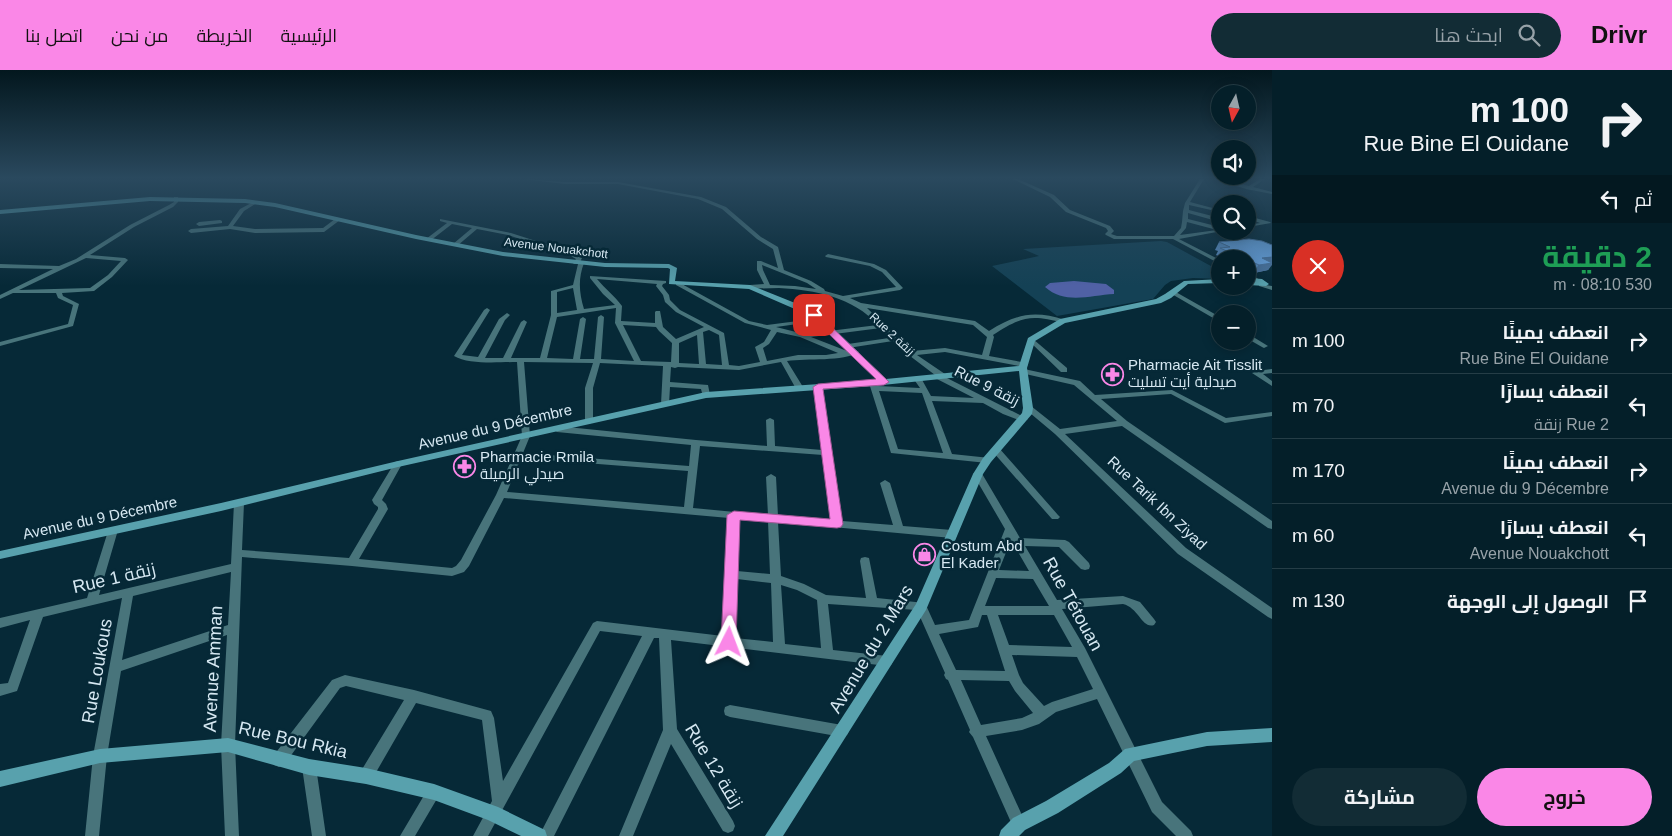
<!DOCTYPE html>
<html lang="ar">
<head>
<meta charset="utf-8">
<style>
  :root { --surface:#041f29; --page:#122c35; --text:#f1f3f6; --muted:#97a2a8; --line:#253d46; --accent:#fa87e7 }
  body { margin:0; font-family:Helvetica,Cairo,sans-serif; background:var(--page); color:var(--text); direction:rtl; height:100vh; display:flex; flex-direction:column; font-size:19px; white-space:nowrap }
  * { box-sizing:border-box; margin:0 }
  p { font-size:16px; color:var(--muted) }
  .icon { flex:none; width:28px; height:28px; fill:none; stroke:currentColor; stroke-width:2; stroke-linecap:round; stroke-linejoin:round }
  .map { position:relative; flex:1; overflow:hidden; direction:ltr }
  .sheet { display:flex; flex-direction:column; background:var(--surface); width:400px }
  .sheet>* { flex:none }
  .banner { background:#041f29; color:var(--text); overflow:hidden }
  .needle { width:32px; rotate:188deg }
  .tools { position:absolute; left:1211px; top:15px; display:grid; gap:10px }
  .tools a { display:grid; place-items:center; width:45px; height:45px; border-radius:50%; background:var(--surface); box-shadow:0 2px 12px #0003,0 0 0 1px var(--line); font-size:25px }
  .pin { position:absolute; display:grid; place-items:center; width:42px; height:42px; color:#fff; margin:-21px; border-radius:10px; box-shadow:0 2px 8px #0006 }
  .me { position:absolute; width:55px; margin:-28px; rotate:3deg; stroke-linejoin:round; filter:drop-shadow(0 0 4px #0008) }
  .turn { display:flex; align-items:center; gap:18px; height:105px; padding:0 20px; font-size:22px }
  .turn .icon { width:65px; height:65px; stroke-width:2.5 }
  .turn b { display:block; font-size:35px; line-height:42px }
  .then { display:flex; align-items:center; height:48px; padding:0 20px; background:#0003; gap:10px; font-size:19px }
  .round { display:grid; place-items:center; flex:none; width:52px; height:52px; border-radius:26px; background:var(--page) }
  .head { display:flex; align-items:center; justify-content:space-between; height:85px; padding:0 20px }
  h1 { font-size:30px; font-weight:700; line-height:38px; color:#1e9e55 }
  .action { display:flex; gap:10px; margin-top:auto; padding:10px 20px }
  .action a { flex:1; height:58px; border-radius:30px; background:var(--accent); color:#111; font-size:20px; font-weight:700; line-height:58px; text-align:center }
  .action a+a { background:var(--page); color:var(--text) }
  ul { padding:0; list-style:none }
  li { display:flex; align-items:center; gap:15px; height:65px; padding:0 20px; border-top:1px solid var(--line) }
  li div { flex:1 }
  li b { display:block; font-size:19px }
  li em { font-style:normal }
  header { display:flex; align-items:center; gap:30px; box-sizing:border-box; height:70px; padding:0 25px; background:var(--accent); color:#111 }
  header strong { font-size:24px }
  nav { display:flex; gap:28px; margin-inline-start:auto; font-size:18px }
  .search { width:350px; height:45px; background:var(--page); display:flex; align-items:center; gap:12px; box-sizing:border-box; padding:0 18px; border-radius:28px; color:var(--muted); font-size:19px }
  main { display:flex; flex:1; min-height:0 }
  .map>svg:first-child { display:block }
  .green { fill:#144155 }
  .water { fill:#5061a5 }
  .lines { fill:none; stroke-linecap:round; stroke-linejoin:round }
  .street { fill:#48747b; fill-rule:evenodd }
  .secondary { fill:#58a1ad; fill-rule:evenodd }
  .wall { fill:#5a8dc2 }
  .shaded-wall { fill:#4a739e }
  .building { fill:#69a4e1; stroke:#4a739e }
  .route { fill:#fa87e7; stroke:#a25896 }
  .labels { text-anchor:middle; stroke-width:5; stroke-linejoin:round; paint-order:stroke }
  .far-street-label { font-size:12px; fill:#d6e8f2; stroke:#062937 }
  .poi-label { font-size:15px; fill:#d6e8f2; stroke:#062937; text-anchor:start }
  .street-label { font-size:15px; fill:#d6e8f2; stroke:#062937 }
  .near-street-label { font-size:18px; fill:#d6e8f2; stroke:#062937 }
</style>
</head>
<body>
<header>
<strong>Drivr</strong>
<div class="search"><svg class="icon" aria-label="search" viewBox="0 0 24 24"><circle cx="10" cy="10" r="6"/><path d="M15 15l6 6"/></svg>ابحث هنا</div>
<nav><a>الرئيسية</a><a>الخريطة</a><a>من نحن</a><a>اتصل بنا</a></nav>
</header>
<main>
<section class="sheet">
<div class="banner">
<div class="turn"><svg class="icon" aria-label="right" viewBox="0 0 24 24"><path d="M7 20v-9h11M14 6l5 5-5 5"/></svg><div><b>100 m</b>Rue Bine El Ouidane</div></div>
<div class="then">ثم<svg class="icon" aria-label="left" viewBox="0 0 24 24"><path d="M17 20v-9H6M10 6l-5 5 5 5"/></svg></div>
</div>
<div class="head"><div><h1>2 دقيقة</h1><p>530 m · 08:10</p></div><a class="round" style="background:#d93025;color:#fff"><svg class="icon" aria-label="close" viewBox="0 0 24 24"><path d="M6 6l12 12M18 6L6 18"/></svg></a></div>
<ul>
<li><svg class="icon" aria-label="right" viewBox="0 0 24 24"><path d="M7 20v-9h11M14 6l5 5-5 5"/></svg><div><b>انعطف يمينًا</b><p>Rue Bine El Ouidane</p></div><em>100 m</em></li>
<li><svg class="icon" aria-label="left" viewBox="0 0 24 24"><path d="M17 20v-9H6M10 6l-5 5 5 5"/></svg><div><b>انعطف يسارًا</b><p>Rue 2 زنقة</p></div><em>70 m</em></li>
<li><svg class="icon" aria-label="right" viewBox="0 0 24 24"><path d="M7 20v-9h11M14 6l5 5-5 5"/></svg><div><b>انعطف يمينًا</b><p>Avenue du 9 Décembre</p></div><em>170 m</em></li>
<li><svg class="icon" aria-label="left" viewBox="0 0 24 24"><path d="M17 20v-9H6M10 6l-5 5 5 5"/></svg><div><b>انعطف يسارًا</b><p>Avenue Nouakchott</p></div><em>60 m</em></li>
<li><svg class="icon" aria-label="arrive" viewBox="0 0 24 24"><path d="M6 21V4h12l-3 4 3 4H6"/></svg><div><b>الوصول إلى الوجهة</b></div><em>130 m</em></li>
</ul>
<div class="action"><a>خروج</a><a>مشاركة</a></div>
</section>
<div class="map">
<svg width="1272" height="766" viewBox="0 0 1272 766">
  <rect width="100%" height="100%" fill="#062937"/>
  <path class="green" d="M1161 171 1167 172 1220 201V209L1193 208 1171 211 1165 215 1153 229 1057 246 992 196 1039 186 1023 179Z"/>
  <path class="water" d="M1074 211 1106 214 1114 220V224C1091 225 1065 235 1045 217L1050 213Z"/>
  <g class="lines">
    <path class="street" d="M523 109 565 112H618L701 127 726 137 761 167 778 177 784 200 811 211 824 219 825 221 843 226 896 217 882 202 870 196 826 187 825 186 828 184 874 194 886 200 903 218 900 220 850 228 861 233 975 251 989 261C1016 244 1034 240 1065 250V252L1063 253C1031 244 1020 247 993 265L994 267 989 286 1027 293 1028 295 1024 297 945 282 917 285 945 304V307L1028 349 1024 351H1021L1003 344 983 333 932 331 952 384 990 388 991 390 990 392 987 393 891 383 869 313 870 311H876L878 316 920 318 913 308 917 306 921 308 931 326 974 328 935 308V305L910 286 893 271 848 278 844 276 848 274 889 268 881 258 811 267 847 281 855 280 859 282C843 292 807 288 787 291L803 317 799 319 795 317 781 292 739 300 678 297 675 298 671 297 670 312 708 315 710 325 706 327H703L701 319 670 317 669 334 665 336 661 334 663 296 600 293 593 318V352L589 354 585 352V318L593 293 524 292 530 366 523 383 689 396 691 375 557 362 553 359 557 356 696 370 767 376 766 350 770 348 774 350 775 376 822 380 814 317 818 315H821L842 451 893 455 880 413 885 410 890 413 903 456 952 460 956 461 957 464 956 467 952 468 778 452 781 506 804 514 826 525 866 528 860 491 861 488 865 487 869 488 877 528 925 533 935 555 969 550 1005 459 973 404 975 402H981L1020 468 1065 470 1069 472 1089 493 1090 496 1089 499 1085 500 1081 499 1059 477 1025 476 1057 530 1123 526 1140 532 1154 549 1156 552 1154 555C1142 559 1139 538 1123 534L1062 539 1085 578 1162 732 1191 761 1193 766H1176L1152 742 1097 629 1056 642 1039 654 1022 660 986 666 1026 754 1024 759 1019 761 1014 759 973 667 969 662 970 660 948 610 946 609 944 605 945 603 917 540 828 534 833 580 887 586 891 587 893 591 891 595 887 596 671 570 677 659 733 751 735 756 733 761 728 763 723 761 671 674 633 766H619L663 660 659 568H654L554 766H539L642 566 600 561 488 766H473L492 731 482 650 416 633 371 711 366 713 361 711 359 706 361 701 404 630 346 616 340 618 284 695 279 697 274 695 272 690 274 685 332 610 345 605 414 620 491 641 494 648 503 711 593 553 597 551 723 566 729 448 504 428 469 496 464 502 452 506 352 496 242 487 235 675 239 766H225L221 675 227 565 121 601 107 686 99 766H85L93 686 122 528 43 547 17 621 0 626V614L8 613 30 550 0 558V548L87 528 109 458H117L118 460 99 525 231 494 234 433 236 431H242L244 433 242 480 349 488 378 439V437L374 434 372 430 395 392 398 391 402 394 382 430 386 434 388 439 359 489 452 498 456 496 461 490 496 425 522 366 517 292C499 292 469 295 454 286L484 240 487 238 490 240 462 285 478 287 499 249 507 243 510 245 505 250 485 288H503L521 252 524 250 527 252 511 288H540L551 245V221L573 215 578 194H574L573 193 576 189 569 185 508 165 477 159 457 176H453V174L472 158 452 154 430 171H426V169L447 153 440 151V149L511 163 573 183 581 187 582 188 580 192 584 193C578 209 579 222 584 239L615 235 603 224 590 208V206L666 211V213L663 214 662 216 669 225 670 230 680 240 724 263 729 295 739 296 760 292 755 277 764 272 771 260 745 253 676 215V213H680L749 251 767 255 821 248V250L819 251 776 257 804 264 878 255C853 227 815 220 779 218 769 218 758 219 748 218L747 217 750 215 764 214 757 200V191H761L778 198 773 179 757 169 722 139 698 129 618 114H565ZM762 195 807 213 816 219 795 216 770 215 763 200ZM597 209 657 214 656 216 663 225 665 232 676 242 704 257 676 269 663 257 660 241H656L655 242V253L621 251 622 236C615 226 605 219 597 209ZM573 218 577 240 557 243V222ZM616 238 615 253 634 291 601 289 604 247 601 245 598 247 594 289H580L586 249 583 247 580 249 573 289 547 288 557 247ZM867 238 973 255 987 267 982 285 945 278 912 281ZM623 255 656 257 659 261 672 273 671 292 641 291ZM709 260 719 265 722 295 706 294 703 262ZM777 262 800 267 838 283 826 285H798L767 291 763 278 769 274ZM697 265 699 294 679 293V273ZM879 321 922 323 943 383 898 379ZM700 376 823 385 832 450 778 446 776 407 771 404 766 407 768 445 693 438ZM521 388 688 401 684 437 507 422ZM739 449 768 451 770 504 737 501ZM1011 470 1029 501 999 500ZM231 502 228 555 122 590 133 526ZM996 508 1033 509 1049 536H985ZM737 509 771 513 773 572 735 568ZM781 515 797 520 817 530 821 578 785 574ZM982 545H987L1005 601 956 600 939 564 978 557ZM998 545H1054L1072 577 1009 575ZM1012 585 1077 587 1093 619 1052 632 1044 636 1023 613 1019 605ZM961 610 1009 611 1015 621 1033 643 1022 648 981 655Z
      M1013 109H1018L1054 125 1070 140 1110 156 1114 161 1111 164 1117 166H1174L1181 158 1182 152 1183 141 1185 133 1200 109H1204L1190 132 1220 140V142L1189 135V140L1220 148V152L1188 143V149L1220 157V161H1222L1179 169 1220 190V194L1173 169H1114L1106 165 1105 164 1108 161 1106 158 1066 142 1050 127ZM1187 152 1217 160 1180 165 1186 158Z
      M1215 109H1221L1249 116 1260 109H1265L1253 117 1272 122V124L1246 119Z
      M174 127H178V132L173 137 134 157 90 185 125 188 128 190 112 207 94 221 62 223 63 226 79 234 73 256 0 276V272L68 254 73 235 58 228 56 223H13L0 229V225L53 199 0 198V194L59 196 76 189 130 155 169 135 174 132ZM86 188 121 191 108 205 90 218 19 220Z
      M255 131H257V133L244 141 233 156 255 159 323 158 335 149 340 150 324 162 255 163 230 159 191 163 188 161 191 159 228 156 240 139Z
      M1248 146 1270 152 1271 153 1248 157V155L1260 153 1248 149Z
      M220 150 222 151V153L199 156 196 154 199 152Z
      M1248 204 1257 208 1258 209 1255 211 1248 208Z
      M1259 214 1272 216V220L1259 216Z
      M1170 221H1174L1220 247V252L1170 223Z
      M1248 264 1250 265 1268 276 1264 278 1262 277 1248 269Z
      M1031 268 1033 269 1067 298V302H1061L1029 271 1028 270Z
      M1021 299H1024L1080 311 1095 325 1172 320 1226 348 1272 342V346L1225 353 1171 324 1101 329 1127 351 1272 451V459L1268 458 1122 356 1065 364 1186 478 1272 538V549L1268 547 1178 484 1055 364 1024 338 1028 336H1031L1060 359 1117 351 1074 315 1021 303Z
      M1272 299V303L1263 304 1272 311V316L1252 303 1256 301Z
      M996 377 999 378 1058 445 1060 447 1058 449H1052L993 382 992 380 993 378Z
      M730 635 842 655 847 657 849 661 847 665 842 667 730 647 725 645 724 641 725 637Z
      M309 690 314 692 316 697 326 766H312L302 697 304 692Z
      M434 715 439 717 441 722 415 766H400L429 717Z"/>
    <path class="secondary" d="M150 127 245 129 275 133 416 165 503 182 605 193 669 194 677 198 675 211 750 215 810 239 822 247 886 309 1019 296 1028 268 1060 249 1156 229 1165 224 1184 211 1220 209V213L1188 214 1171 228 1161 233 1065 253 1035 271 1027 298 1033 338 1032 344 991 392 983 404 926 540 783 766H765L916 534 973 404 983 388 1022 343 1023 338 1019 301 873 316 706 328 398 397 221 441 0 489V481L221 433 398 391 706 322 877 310 816 251 804 243 749 219 669 214 670 199 668 198 605 197 503 186 416 169 275 137 245 133 150 131 0 144V140Z
      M1250 208 1262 209 1269 214 1266 216 1248 215V209Z
      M1272 658V672L1207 676 1134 691 1121 703 1058 743 1025 760 1019 766H999L1001 760 1013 748 1046 731 1109 693 1125 679 1207 662Z
      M228 668 309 689 366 698 434 714 498 737 545 760 547 766H521L488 750 434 730 366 714 309 705 228 682 100 693 0 717V701L100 679Z"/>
  </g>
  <path class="wall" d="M1219 172 1271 195 1268 200 1254 203 1248 200V189H1223L1216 185 1218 181 1215 180Z"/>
  <path class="shaded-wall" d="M1272 187V195L1268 200 1254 203 1262 188Z"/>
  <path class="building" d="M1249 169 1262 171 1272 175V187L1262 188 1272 193 1259 195 1248 190V189H1244L1220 178 1230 177 1219 172Z"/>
  <linearGradient id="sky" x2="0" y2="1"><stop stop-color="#03171e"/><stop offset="0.5" stop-color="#2a495e"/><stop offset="1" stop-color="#2a495e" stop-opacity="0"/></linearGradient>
  <rect width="1272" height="216" fill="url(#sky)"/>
  <path class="route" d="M811 244H818L889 312 884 315 823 319 843 454 841 457 837 458 740 450 736 572 734 576 729 578 723 576 721 572 727 445 734 441 830 449 813 317 818 314 876 309 811 247Z"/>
  <defs>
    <symbol id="pharmacy-ring" viewBox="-11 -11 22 22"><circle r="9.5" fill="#062937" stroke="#fa87e7" stroke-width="1.5"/><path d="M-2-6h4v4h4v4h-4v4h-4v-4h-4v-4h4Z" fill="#fa87e7"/></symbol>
    <symbol id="shop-ring" viewBox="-11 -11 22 22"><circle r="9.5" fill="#062937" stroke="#fa87e7" stroke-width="1.5"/><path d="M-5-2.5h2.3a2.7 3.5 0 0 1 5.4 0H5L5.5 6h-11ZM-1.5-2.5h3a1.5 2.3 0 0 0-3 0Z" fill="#fa87e7"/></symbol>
  </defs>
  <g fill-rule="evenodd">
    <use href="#pharmacy-ring" x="1100" y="292" width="25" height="25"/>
    <use href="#pharmacy-ring" x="452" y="384" width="25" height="25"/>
    <use href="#shop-ring" x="912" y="472" width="25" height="25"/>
  </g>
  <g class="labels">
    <g class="far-street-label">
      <text transform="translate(556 178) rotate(7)" y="4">Avenue Nouakchott</text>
      <text transform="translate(892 264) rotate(43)" y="4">Rue 2 زنقة</text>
    </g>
    <g class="poi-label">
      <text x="1128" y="300">Pharmacie Ait Tisslit<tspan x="1128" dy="17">صيدلية أيت تسليت</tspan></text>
      <text x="480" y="392">Pharmacie Rmila<tspan x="480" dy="17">صيدلي الرميلة</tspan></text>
      <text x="941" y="481">Costum Abd<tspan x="941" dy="17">El Kader</tspan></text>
    </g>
    <g class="street-label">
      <text transform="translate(987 316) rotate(27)" y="5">Rue 9 زنقة</text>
      <text transform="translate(495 357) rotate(-13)" y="5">Avenue du 9 Décembre</text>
      <text transform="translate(1157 433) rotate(43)" y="5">Rue Tarik Ibn Ziyad</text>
      <text transform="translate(100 448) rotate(-12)" y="5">Avenue du 9 Décembre</text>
    </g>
    <g class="near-street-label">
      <text transform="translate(114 508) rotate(-13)" y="6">Rue 1 زنقة</text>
      <text transform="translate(1073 534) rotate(61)" y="6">Rue Tétouan</text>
      <text transform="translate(871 579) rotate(-59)" y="6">Avenue du 2 Mars</text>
      <text transform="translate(213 599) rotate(-87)" y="6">Avenue Amman</text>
      <text transform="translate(97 601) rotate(-80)" y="6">Rue Loukous</text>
      <text transform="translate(293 670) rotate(13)" y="6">Rue Bou Rkia</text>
      <text transform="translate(714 696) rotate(59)" y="6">Rue 12 زنقة</text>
    </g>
  </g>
</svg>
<div class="tools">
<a><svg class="needle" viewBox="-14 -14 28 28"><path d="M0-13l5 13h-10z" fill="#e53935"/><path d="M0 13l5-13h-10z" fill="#97a2a8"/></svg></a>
<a><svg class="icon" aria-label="sound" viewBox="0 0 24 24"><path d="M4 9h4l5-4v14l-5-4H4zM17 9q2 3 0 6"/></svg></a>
<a><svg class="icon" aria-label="search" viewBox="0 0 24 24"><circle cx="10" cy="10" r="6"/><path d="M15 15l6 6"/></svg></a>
<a>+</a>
<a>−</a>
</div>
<div class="pin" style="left:814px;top:245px;background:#d93025"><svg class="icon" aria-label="arrive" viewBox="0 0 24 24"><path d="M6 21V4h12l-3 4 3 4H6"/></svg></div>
<svg class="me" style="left:729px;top:572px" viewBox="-20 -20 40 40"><path d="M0-17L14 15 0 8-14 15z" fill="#fa87e7" stroke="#fff" stroke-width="4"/></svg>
</div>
</main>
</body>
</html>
